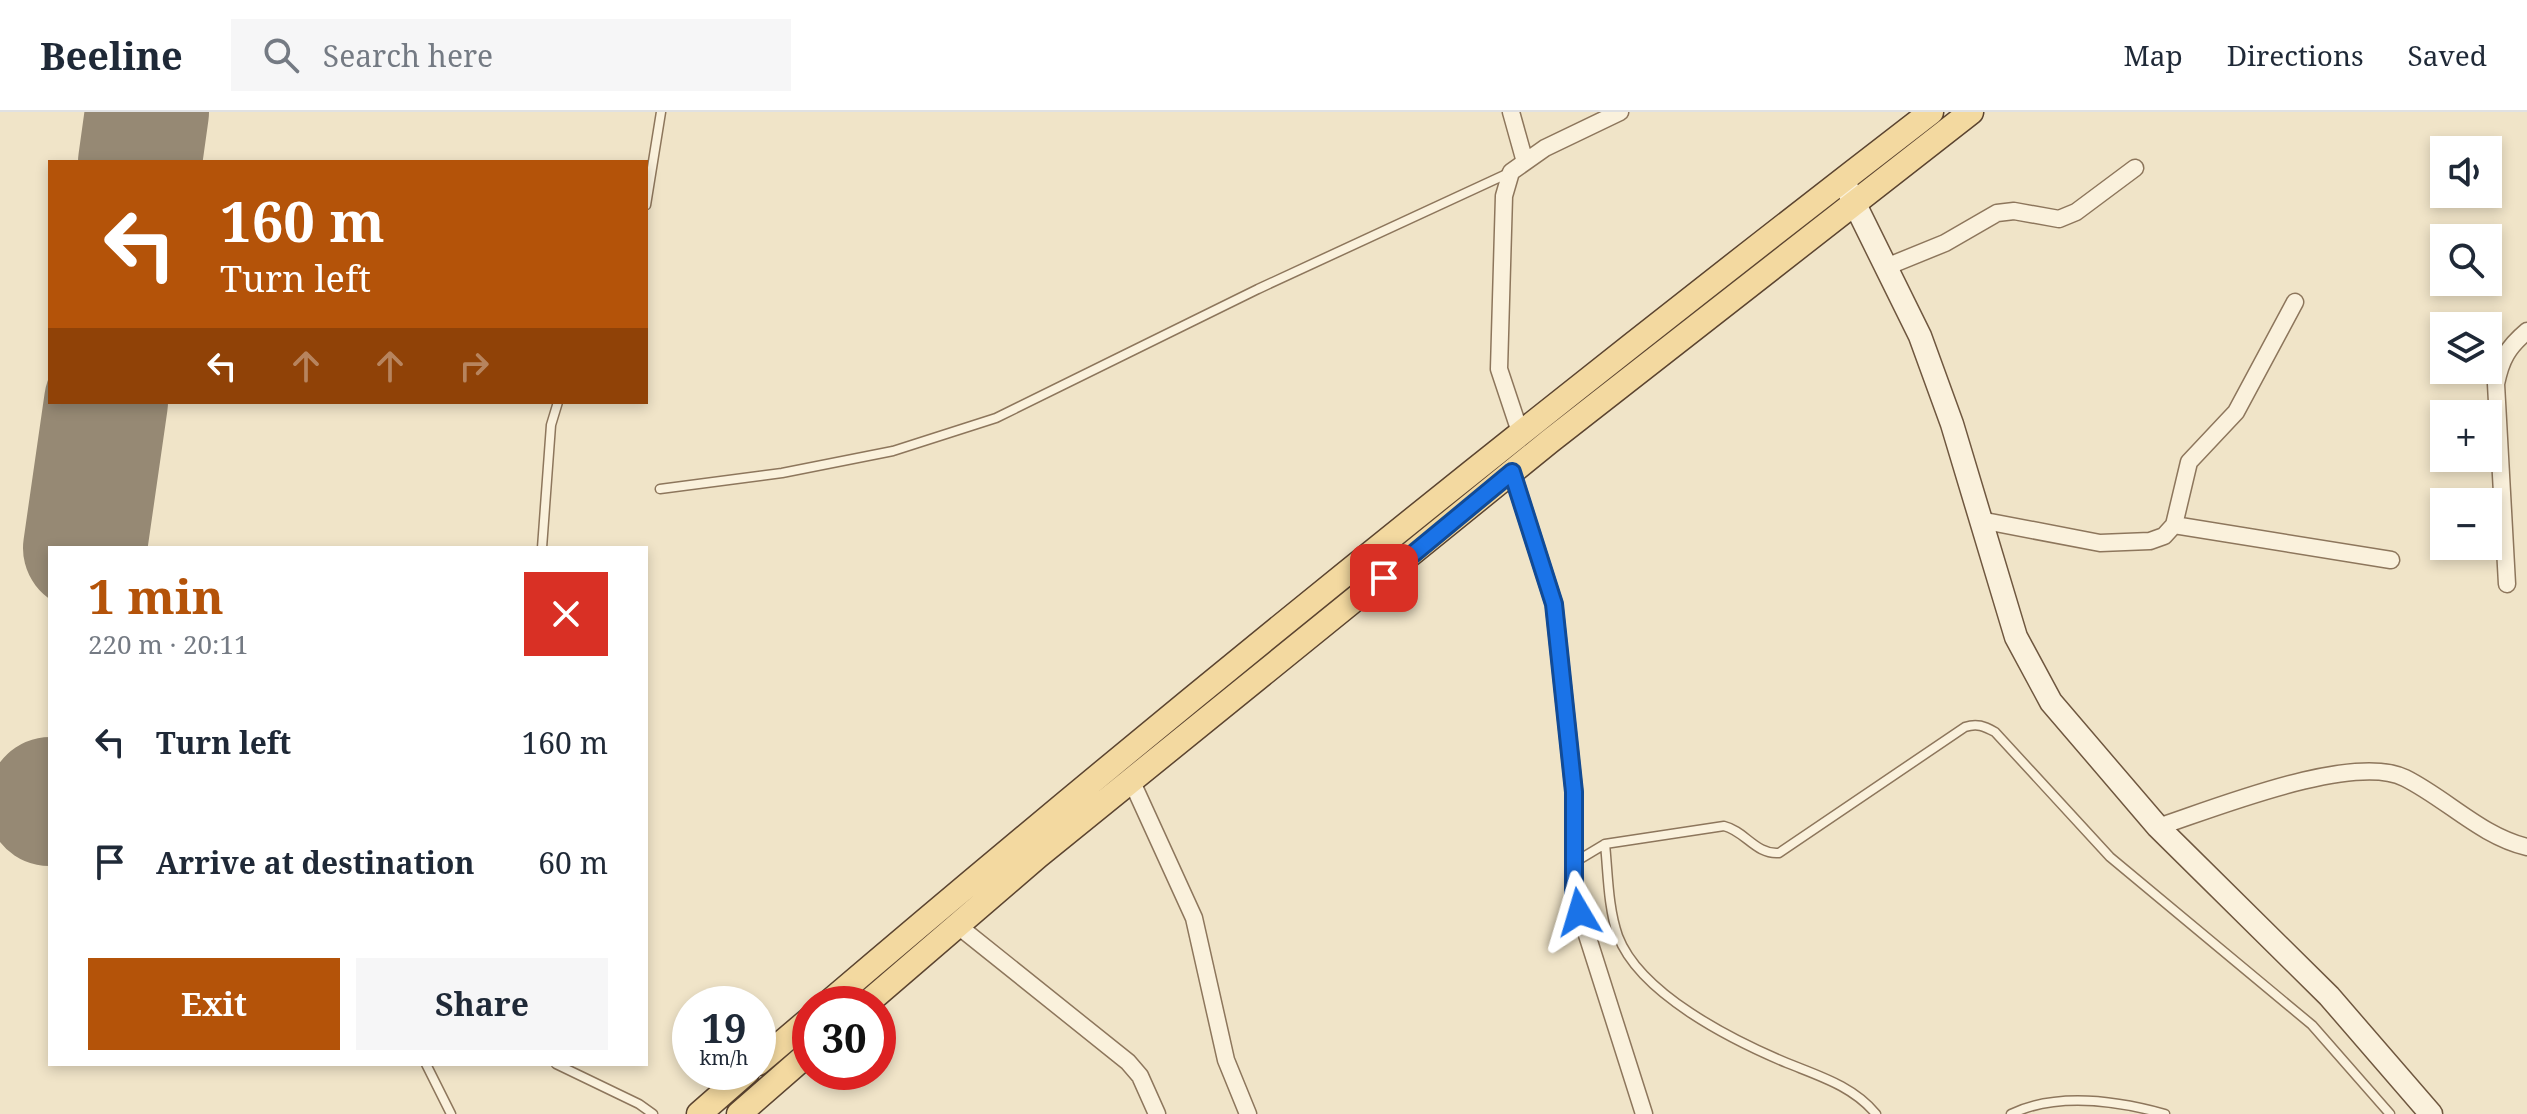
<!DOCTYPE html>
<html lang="en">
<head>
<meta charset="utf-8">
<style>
  :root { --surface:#fff; --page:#f6f6f7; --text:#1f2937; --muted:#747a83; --line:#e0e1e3; --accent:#b45309 }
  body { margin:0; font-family:"Noto Serif",serif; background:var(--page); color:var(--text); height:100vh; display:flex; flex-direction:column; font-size:30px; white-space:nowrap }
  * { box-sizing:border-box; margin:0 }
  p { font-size:26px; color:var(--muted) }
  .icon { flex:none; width:44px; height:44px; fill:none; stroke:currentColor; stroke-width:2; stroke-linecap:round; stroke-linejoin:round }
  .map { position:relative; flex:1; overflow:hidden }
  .side { position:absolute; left:48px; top:434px; width:600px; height:520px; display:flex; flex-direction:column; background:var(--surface); border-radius:0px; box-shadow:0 4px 12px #0003 }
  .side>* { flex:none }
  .guide { position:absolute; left:48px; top:48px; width:600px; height:244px; border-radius:0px; box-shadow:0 4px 12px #0003; background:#b45309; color:#fff; overflow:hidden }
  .controls { position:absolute; left:2430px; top:24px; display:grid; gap:16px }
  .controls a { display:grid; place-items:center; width:72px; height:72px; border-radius:0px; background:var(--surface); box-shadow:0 4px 12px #0003; font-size:40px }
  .speed { position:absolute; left:672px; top:874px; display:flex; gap:16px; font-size:40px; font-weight:700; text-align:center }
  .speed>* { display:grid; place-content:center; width:104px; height:104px; border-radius:50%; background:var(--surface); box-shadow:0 4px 12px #0003; line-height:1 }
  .speed small { font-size:20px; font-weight:400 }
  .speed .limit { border:12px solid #d22; background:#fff; color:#111 }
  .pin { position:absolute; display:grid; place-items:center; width:68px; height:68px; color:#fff; margin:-34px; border-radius:16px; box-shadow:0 4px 12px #0006 }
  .me { position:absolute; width:88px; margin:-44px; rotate:353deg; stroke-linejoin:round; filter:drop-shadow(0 0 6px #0008) }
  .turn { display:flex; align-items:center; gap:28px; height:168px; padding:0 40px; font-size:36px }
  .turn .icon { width:104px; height:104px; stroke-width:2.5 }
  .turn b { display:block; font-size:56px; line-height:68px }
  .lanes { display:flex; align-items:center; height:76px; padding:0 40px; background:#0003; justify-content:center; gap:40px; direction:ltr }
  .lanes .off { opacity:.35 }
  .round { display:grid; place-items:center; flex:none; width:84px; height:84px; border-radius:0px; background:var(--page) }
  .head { display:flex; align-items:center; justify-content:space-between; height:136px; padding:0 40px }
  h1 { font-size:48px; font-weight:700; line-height:60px; color:var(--accent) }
  .button { display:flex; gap:16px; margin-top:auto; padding:16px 40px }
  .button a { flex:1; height:92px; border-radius:0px; background:var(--accent); color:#fff; font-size:32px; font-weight:700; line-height:92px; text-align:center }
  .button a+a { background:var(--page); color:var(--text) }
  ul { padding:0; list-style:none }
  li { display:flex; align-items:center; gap:24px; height:120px; padding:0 40px }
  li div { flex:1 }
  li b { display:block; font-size:30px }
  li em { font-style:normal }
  header { display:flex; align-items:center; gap:48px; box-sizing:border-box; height:112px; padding:0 40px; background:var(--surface); border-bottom:2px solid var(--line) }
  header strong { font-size:38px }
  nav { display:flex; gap:44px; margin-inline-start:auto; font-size:28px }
  .search { width:560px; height:72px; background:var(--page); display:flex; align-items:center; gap:20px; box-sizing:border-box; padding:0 28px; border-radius:0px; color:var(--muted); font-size:30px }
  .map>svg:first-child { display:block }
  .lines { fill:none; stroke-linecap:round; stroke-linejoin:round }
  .runway { stroke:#968974; stroke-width:124 }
  .lane-casing { stroke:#8d765c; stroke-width:11 }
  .street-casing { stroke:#8d765c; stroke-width:19 }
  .secondary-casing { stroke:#6f573f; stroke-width:25 }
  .primary-casing { stroke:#5b4430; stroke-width:27 }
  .lane { stroke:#faf1dc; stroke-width:8 }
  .street { stroke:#faf1dc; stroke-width:16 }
  .secondary { stroke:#faf1dc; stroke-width:22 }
  .primary { stroke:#f3d9a0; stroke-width:24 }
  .route-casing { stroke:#114b97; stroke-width:20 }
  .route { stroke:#1a73e8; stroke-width:14 }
</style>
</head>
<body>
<header>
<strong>Beeline</strong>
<div class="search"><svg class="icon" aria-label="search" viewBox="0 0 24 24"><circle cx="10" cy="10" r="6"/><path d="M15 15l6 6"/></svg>Search here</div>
<nav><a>Map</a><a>Directions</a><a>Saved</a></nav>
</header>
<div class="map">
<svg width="2527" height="1002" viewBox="0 0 2527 1002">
  <rect width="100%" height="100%" fill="#f0e4c8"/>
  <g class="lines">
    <path class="runway" d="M140 50 147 0
      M85 436 106 290
      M49 692 50 687"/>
    <defs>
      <path id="lane" d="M646 93 661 0
        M660 377 782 361 893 339 996 306 1258 177 1511 60
        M542 436 551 313 558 290
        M1605 732C1608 761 1608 796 1618 824 1640 882 1732 928 1787 951 1819 964 1853 974 1876 1002
        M1575 750 1605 732 1724 714C1745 719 1756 743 1779 741L1965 615C1977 611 1984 614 1995 620L2110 745 2312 913 2390 1002
        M426 952 451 1002
        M556 952 639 992 653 1002
        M2011 1002C2057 980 2118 989 2165 1002"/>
      <path id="street" d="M1511 0 1525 50
        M1886 155 1945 131 1997 101 2014 99 2059 107 2076 100 2135 56
        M1520 320 1499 257 1504 84 1511 60 1545 36 1620 0
        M1512 360 1554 492 1574 680V782L1644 1002
        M1980 408 2100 431 2150 429 2164 424 2174 413 2189 350 2236 300 2295 190
        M2174 413 2391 448
        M2507 472 2496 272C2501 247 2508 235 2527 219
        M1132 670 1194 806 1226 948 1248 1002
        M2158 715C2213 697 2353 640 2405 666 2447 687 2481 724 2527 735
        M957 813 1128 950 1140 964 1157 1002"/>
      <path id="secondary" d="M1847 76 1920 224 1952 312 2016 525 2051 590 2158 715 2329 884 2431 1002"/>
      <path id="primary" d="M827 892C1187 585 1556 289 1931 0
        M866 892 1038 744 1550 329 1971 0
        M758 951 810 907
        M699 1002 747 960
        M739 1002 810 940"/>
    </defs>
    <use href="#lane" class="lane-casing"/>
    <use href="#street" class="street-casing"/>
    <use href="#secondary" class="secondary-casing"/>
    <use href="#primary" class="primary-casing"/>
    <use href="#lane" class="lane"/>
    <use href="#street" class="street"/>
    <use href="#secondary" class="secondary"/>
    <use href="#primary" class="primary"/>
  </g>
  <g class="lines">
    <defs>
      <path id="route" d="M1384 466 1512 360 1554 492 1574 680V782L1579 800"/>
    </defs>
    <use href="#route" class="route-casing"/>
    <use href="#route" class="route"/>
  </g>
</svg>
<div class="controls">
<a><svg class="icon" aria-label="sound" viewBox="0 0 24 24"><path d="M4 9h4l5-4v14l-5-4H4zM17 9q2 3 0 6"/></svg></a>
<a><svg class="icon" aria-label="search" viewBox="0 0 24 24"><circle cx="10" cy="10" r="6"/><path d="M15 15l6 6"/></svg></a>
<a><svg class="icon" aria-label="layers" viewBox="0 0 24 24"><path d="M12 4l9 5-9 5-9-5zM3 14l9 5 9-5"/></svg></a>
<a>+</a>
<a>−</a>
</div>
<div class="speed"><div>19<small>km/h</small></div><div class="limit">30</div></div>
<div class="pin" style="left:1384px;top:466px;background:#d93025"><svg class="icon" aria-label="arrive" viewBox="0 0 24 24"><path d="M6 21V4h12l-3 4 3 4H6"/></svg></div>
<svg class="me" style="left:1579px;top:800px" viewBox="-20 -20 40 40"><path d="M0-17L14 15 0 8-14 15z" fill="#1a73e8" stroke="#fff" stroke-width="4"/></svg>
<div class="guide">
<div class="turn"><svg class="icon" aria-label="left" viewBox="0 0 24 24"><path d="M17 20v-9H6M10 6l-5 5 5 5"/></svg><div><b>160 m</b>Turn left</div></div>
<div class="lanes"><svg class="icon" aria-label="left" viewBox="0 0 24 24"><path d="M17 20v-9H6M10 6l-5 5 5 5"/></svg><svg class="icon off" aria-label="ahead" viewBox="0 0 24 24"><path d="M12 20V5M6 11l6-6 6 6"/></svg><svg class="icon off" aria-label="ahead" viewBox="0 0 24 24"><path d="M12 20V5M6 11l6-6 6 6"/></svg><svg class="icon off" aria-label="right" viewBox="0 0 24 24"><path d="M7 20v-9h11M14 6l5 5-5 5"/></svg></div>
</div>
<section class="side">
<div class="head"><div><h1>1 min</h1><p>220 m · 20:11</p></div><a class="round" style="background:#d93025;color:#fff"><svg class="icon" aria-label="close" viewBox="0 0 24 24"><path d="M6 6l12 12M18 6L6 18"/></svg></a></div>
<ul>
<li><svg class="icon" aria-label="left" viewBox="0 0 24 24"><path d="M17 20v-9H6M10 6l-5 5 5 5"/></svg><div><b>Turn left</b></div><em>160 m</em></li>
<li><svg class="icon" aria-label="arrive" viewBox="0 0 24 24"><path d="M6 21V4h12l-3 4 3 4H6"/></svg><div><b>Arrive at destination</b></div><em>60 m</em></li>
</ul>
<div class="button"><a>Exit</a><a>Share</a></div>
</section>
</div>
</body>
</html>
